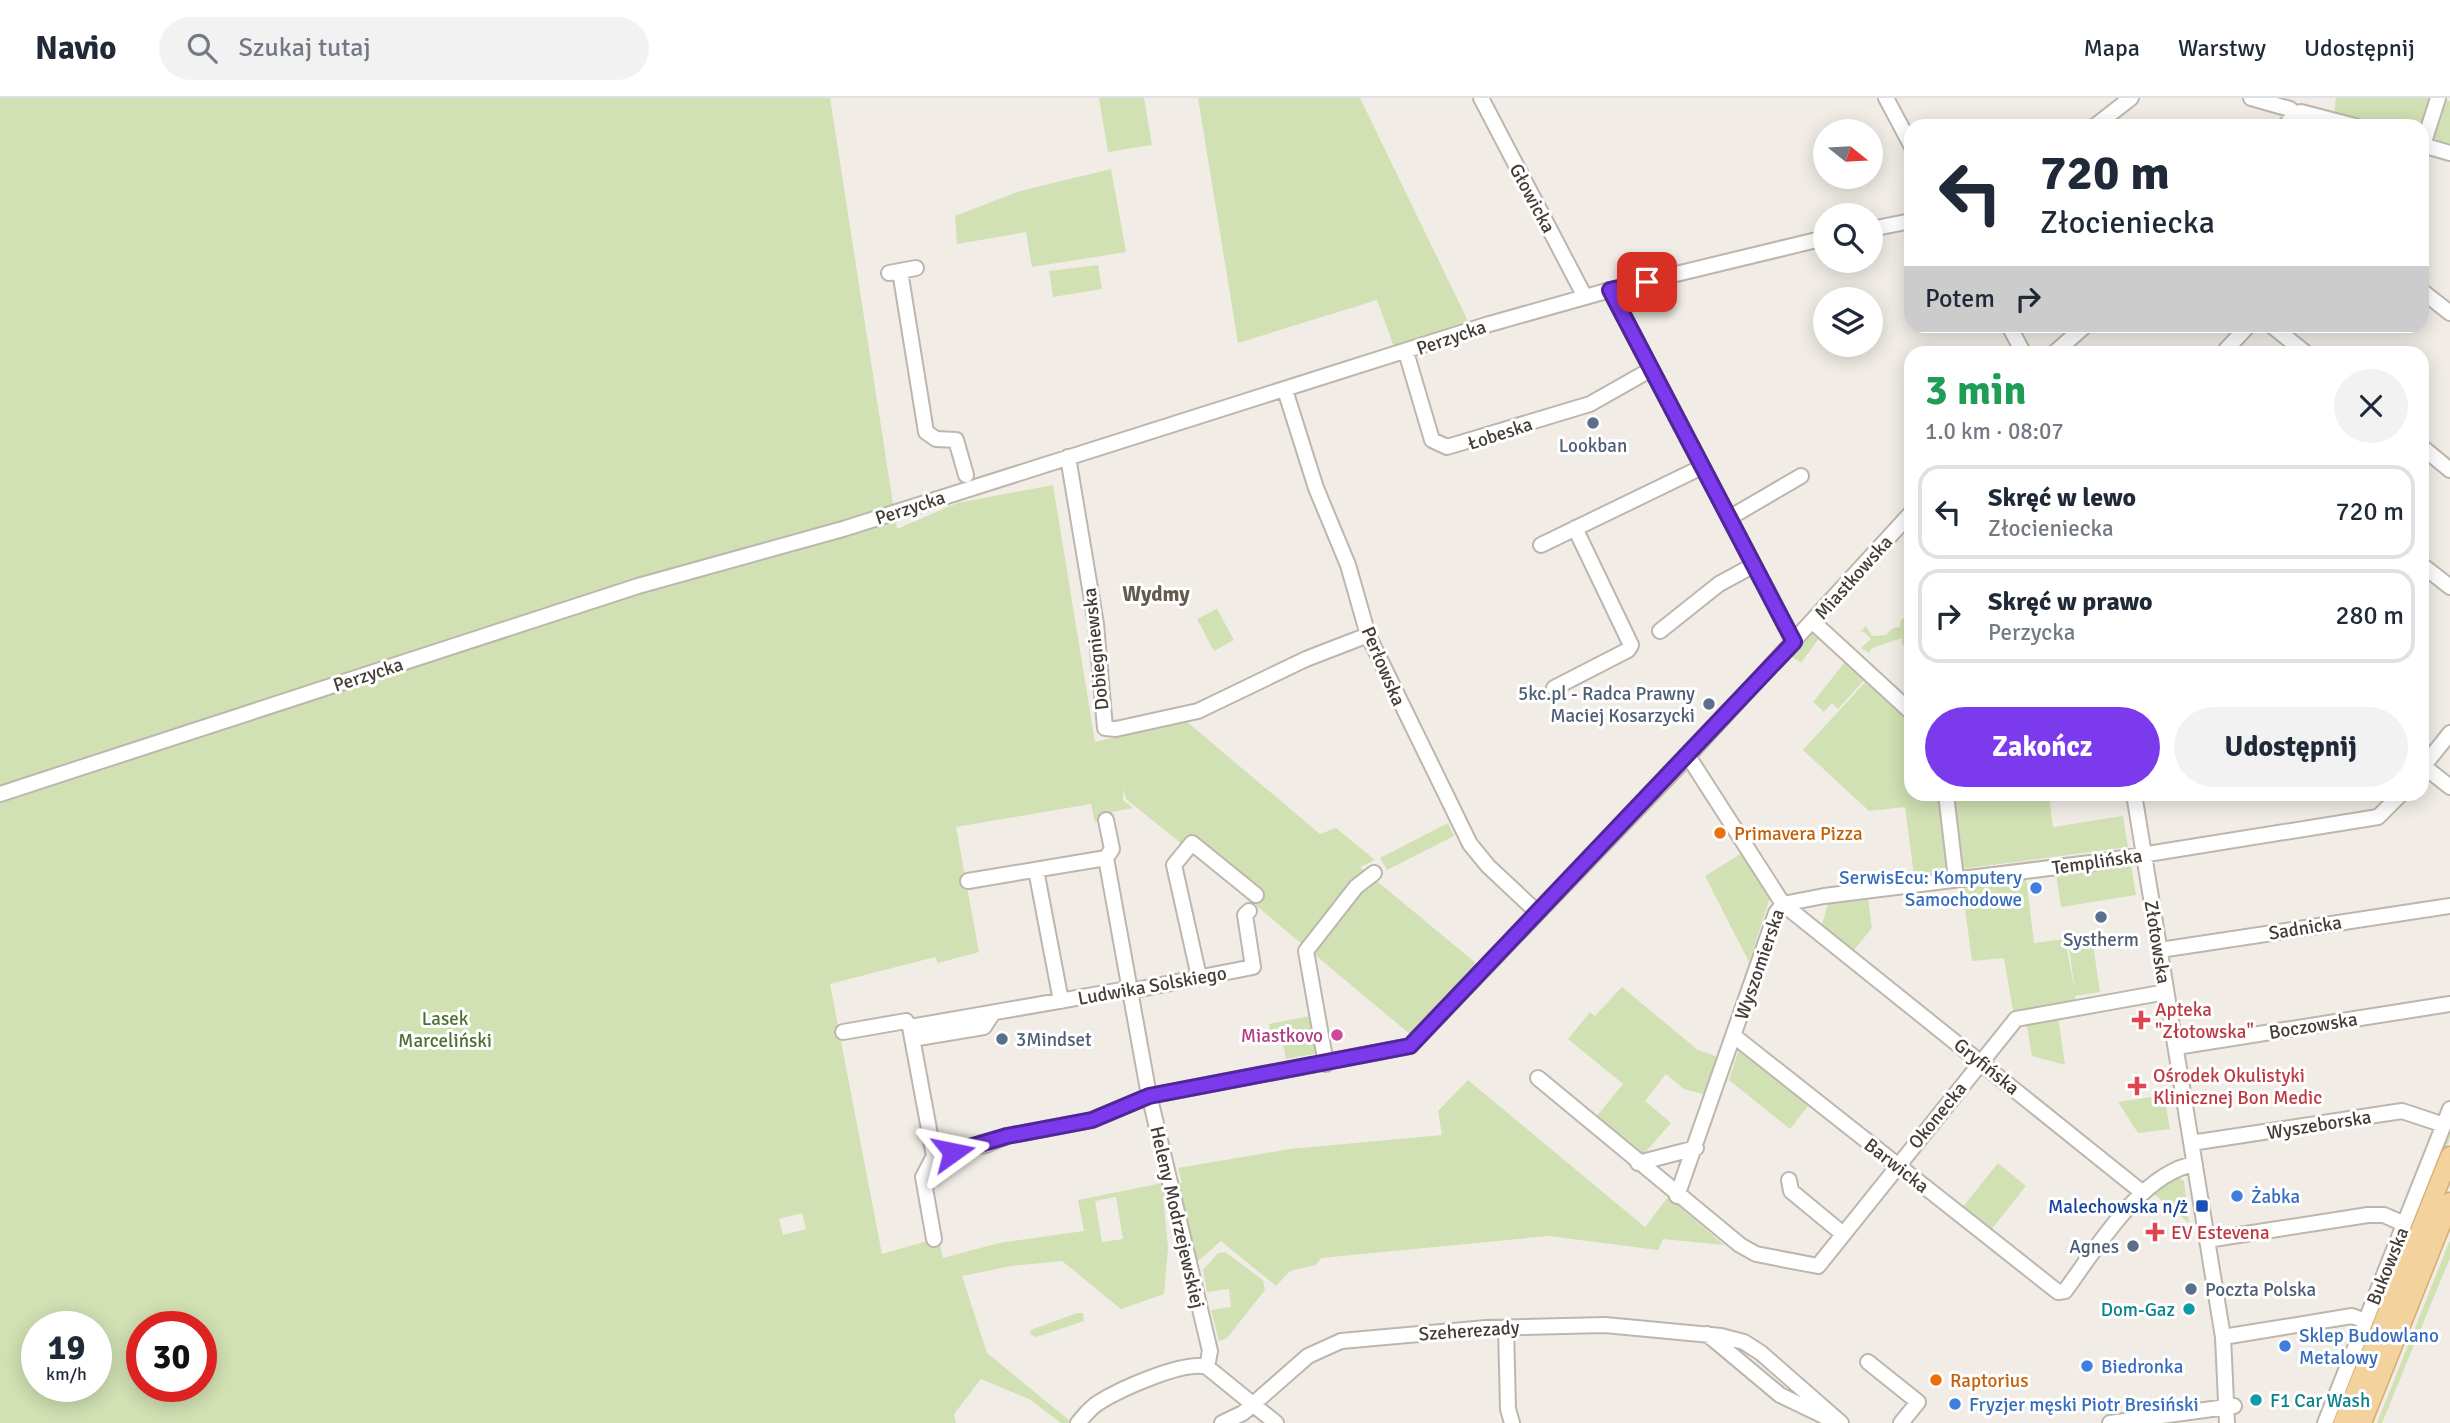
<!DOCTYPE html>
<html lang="pl">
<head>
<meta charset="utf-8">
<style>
  :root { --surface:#fff; --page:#f2f2f3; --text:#1f2937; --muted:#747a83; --line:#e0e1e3; --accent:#7c3aed }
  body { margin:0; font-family:Signika,sans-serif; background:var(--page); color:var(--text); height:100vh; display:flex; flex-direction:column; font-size:26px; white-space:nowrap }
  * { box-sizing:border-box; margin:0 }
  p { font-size:23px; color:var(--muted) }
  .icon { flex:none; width:38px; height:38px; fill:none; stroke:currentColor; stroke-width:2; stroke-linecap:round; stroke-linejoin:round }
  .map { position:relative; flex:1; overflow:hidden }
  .sheet { position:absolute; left:1904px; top:248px; width:525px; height:455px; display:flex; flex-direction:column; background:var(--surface); border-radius:21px; box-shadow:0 4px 18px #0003 }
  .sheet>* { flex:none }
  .top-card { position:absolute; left:1904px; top:21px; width:525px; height:214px; border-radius:21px; box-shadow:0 4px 18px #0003; background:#fff; color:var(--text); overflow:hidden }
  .needle { width:46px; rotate:108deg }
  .fabs { position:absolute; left:1813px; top:21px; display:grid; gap:14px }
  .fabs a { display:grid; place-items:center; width:70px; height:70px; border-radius:50%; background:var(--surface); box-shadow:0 4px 18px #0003; font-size:35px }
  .speed { position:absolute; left:21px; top:1213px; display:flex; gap:14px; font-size:35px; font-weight:700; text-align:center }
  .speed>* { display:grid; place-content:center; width:91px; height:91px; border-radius:50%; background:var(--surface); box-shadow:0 4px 18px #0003; line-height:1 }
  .speed small { font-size:18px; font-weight:400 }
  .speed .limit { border:10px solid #d22; background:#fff; color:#111 }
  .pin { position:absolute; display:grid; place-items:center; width:60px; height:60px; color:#fff; margin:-30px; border-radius:14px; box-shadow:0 4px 10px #0006 }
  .me { position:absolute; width:77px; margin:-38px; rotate:78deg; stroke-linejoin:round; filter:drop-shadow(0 0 5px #0008) }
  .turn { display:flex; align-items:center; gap:24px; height:147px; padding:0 21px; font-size:32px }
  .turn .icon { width:91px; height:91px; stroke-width:2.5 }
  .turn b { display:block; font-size:49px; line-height:60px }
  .then { display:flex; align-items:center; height:66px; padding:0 21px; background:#0003; gap:14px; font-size:26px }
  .round { display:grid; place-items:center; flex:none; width:74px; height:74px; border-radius:37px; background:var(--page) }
  .head { display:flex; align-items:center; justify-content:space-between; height:119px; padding:0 21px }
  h1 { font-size:42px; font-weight:700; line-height:52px; color:#1e9e55 }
  .cta { display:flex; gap:14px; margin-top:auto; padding:14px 21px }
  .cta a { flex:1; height:80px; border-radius:42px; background:var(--accent); color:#fff; font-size:28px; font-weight:700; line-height:80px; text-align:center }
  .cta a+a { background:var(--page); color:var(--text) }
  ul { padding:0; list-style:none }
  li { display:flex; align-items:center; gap:21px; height:94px; margin:0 14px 10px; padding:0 7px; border:4px solid var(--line); border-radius:21px }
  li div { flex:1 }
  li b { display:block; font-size:26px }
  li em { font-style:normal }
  header { display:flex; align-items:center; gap:42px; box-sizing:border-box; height:98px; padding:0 35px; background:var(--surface); border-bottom:2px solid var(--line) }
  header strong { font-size:33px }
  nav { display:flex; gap:38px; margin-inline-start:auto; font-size:24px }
  .search { width:490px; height:63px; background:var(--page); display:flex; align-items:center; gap:18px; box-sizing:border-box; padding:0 24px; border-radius:38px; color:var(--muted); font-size:26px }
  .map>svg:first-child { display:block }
  .green { fill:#d1e1b3; fill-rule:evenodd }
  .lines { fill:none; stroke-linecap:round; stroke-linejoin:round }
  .minor-casing { stroke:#beb6ad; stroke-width:18 }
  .major-casing { stroke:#d6ac6f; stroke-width:21 }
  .minor { stroke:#fff; stroke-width:14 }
  .major { stroke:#f3d29d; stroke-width:18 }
  .route-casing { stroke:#51269a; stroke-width:18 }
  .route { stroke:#7c3aed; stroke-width:12 }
  .service-dot { fill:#5c6f8a; stroke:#fff; stroke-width:2.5 }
  .food-dot { fill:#e8710a; stroke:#fff; stroke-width:2.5 }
  .shop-dot { fill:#3f7fe0; stroke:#fff; stroke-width:2.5 }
  .health-dot { fill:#e0444e; stroke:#fff; stroke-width:2.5 }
  .hotel-dot { fill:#d1479c; stroke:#fff; stroke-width:2.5 }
  .transit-dot { fill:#1a4fb4; stroke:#fff; stroke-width:2.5 }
  .culture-dot { fill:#0f9aa8; stroke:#fff; stroke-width:2.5 }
  .labels { text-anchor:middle; stroke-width:6; stroke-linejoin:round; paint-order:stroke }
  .street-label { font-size:19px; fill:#433d36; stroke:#fff }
  .service-label { font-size:19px; fill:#4e5e75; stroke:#fff }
  .food-label { font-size:19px; fill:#c56008; stroke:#fff; text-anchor:start }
  .shop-label { font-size:19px; fill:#366cbe; stroke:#fff; text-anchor:start }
  .health-label { font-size:19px; fill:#be3a42; stroke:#fff; text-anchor:start }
  .park-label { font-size:19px; fill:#4e6e30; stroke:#fff }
  .hotel-label { font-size:19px; fill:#b23c85; stroke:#fff; text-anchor:end }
  .transit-label { font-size:19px; fill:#164399; stroke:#fff; text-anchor:end }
  .culture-label { font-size:19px; fill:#0d838f; stroke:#fff; text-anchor:end }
  .neighbourhood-label { font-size:21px; font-weight:bold; fill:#655a4f; stroke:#fff }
</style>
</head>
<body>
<header>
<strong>Navio</strong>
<div class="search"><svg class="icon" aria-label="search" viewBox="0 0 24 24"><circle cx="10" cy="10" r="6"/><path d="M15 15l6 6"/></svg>Szukaj tutaj</div>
<nav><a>Mapa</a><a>Warstwy</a><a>Udostępnij</a></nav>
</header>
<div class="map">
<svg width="2450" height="1325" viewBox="0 0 2450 1325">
  <rect width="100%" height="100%" fill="#f1ede6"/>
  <path class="green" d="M0 0H830L897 431 957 405 1053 387 1095 644 1186 623 1320 736 1336 730 1375 762 1360 769 1477 866 1411 937 1259 810 1254 805 1262 796 1191 737 1183 747 1126 701 1124 691 1123 702 1133 710 1112 714 1113 720 1095 724 1091 706 956 729 979 854 938 865 935 859 830 886 882 1156 938 1140 943 1160 999 1145 1084 1133 1078 1102 1162 1085 1168 1150 1164 1196 1121 1211 1062 1163 1011 1168 962 1178 987 1255 1070 1323 1068 1325H1061L1029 1301 981 1281 954 1316 956 1325H0ZM1116 1099 1123 1141 1102 1144 1095 1103ZM802 1115 806 1131 783 1137 779 1121ZM37 1228H96V1288H37ZM142 1228H201V1288H142Z
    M1099 0H1144L1152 47 1108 54Z
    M1198 0H1360L1468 223 1394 249 1377 202 1238 245Z
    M2336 0H2431L2422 28H2380L2334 16Z
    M2444 1 2450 3V47L2433 42Z
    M1111 71 1126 154 1032 169 1026 134 957 146 955 118 1020 93Z
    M1098 167 1102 191 1053 199 1049 173Z
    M1217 511 1234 542 1214 553 1197 521Z
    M1911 515V523L1905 530 1911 536 1909 545 1902 547V540L1872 550 1869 555 1861 550 1871 541 1863 533 1859 535 1866 528 1872 538 1886 537 1893 530 1900 529 1901 522Z
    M1812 532 1820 539 1801 565 1789 557Z
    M1845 564 1864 582 1838 611 1832 605 1824 614 1813 604Z
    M1867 582 1911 622V696L1940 697 1950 772 1914 777 1905 709 1869 713 1803 652Z
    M1952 697H2056L2049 698 2053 729 2123 718 2128 749 1961 771Z
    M1448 725 1454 738 1387 772 1380 760Z
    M1742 755 1770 800 1749 864 1705 778Z
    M2131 766 2136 797 2061 809 2056 776Z
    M2026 780 2034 845 2065 841 2075 894 2069 849 2093 846 2100 894 2075 898 2076 903 2013 913 2004 860 1972 863 1962 788Z
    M1868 800 1872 830 1854 852 1822 827 1828 806Z
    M1622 889 1698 952 1718 959 1706 997 1684 991 1666 976 1645 1003 1671 1025 1642 1058 1596 1019 1623 986 1568 941 1590 914 1595 918Z
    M1310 918 1316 952 1314 956 1286 961 1282 941 1272 943 1269 926Z
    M2058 918 2065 967 2032 958 2026 923Z
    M1739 951 1809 1007 1790 1031 1729 982Z
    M1468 982 1645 1129 1668 1099 1724 1147 1663 1141 1658 1152 1548 1138 1321 1160 1316 1167 1290 1173 1276 1188 1221 1143 1196 1165 1177 1086 1182 1085 1178 1070 1290 1051 1442 1037 1438 1013Z
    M2164 997 2170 1031 2138 1035 2118 1004Z
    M2450 1031V1040L2375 1229 2348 1286 2359 1250 2363 1249 2376 1217 2374 1213C2384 1203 2392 1183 2391 1170L2395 1168 2408 1137 2407 1130 2411 1128 2424 1097 2422 1092C2432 1083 2440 1063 2439 1049L2443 1048Z
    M1998 1065 2026 1088 1991 1132 1962 1110Z
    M2177 1079 2184 1083 2189 1125 2154 1096Z
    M2450 1142V1160L2382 1325H2377Z
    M1225 1154 1263 1182 1265 1192 1227 1240 1219 1243 1211 1212 1231 1209 1229 1191 1207 1194 1203 1172 1218 1155Z
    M1077 1215H1083L1084 1223 1036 1239 1030 1236 1031 1232Z"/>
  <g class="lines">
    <defs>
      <path id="minor" d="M1481 0 1585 199
        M1886 0 1911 47
        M2251 0 2290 11 2295 16 2301 14 2355 28
        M2095 28 2131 0
        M2285 28 2295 16
        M2422 47 2450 55
        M2423 47 2438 0
        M1871 131 1911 123
        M900 173 926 334 936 341 956 342 966 377
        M889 175 916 170
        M1610 192 1794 544
        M2422 193 2450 215
        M2009 228 2024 256
        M2272 228 2307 256
        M1406 254 1432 342 1447 349 1590 306 1650 272
        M2053 256 2085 228
        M2222 256 2248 228
        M1285 292 1316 390 1348 467 1368 537 1470 746 1488 768 1537 814
        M2422 349 2450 372
        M1068 359 1096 526 1105 630 1116 631 1198 613 1306 561 1368 537
        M1729 420 1801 378
        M1541 447 1702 369
        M2422 467 2450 489
        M1812 523 1911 614
        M1660 533 1719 486 1754 467
        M1554 590 1628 552 1631 547 1575 430
        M1688 658 1783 806 2143 1095
        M2422 667 2450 689
        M2422 670 2450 635
        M0 696 638 488 843 431 1486 227 1610 192 1825 140
        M1946 696 1956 781
        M2134 696 2223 1239 2227 1325
        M1106 722 1112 751 1106 760 1148 992 1210 1253 1207 1269
        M1036 772 1061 903
        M968 783 1106 760
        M1783 806 1824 798 2098 764 2378 719 2401 696
        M2160 852 2450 808
        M1199 879 1174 767 1192 745 1256 797
        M910 929 934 1058 923 1079 934 1141
        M843 934 906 923 910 929 1122 892 1130 893 1253 869 1245 817 1249 813
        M1734 938 2058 1194 2065 1193C2095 1152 2142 1074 2195 1066
        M912 941 984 929 993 915
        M2176 949 2450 906
        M1326 966 1306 853 1356 789 1374 775
        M1538 980 1740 1147 1756 1156 1818 1168 2016 921 2166 894
        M2191 1045 2402 1013 2444 1027
        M934 1058 986 1047 1007 1038 1092 1022 1149 998 1410 948 1678 669 1911 415
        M1638 1065 1696 1050
        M1789 1082 1791 1093 1843 1136
        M1677 1098 1776 815 1783 806
        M2207 1142 2368 1117H2384L2404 1126
        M1506 1229 1508 1311 1512 1325
        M1707 1236 1780 1297 1830 1321
        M2223 1239 2352 1218 2365 1223
        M1868 1264 1918 1304 1901 1325
        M1078 1325C1084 1318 1090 1310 1098 1305 1118 1292 1184 1262 1207 1269L1276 1325
        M1222 1325 1243 1315 1308 1258 1341 1243 1486 1230 1605 1227 1721 1238 1744 1244 1761 1255 1841 1325
        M2110 1325 2234 1308
        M2325 1325 2450 1011"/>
      <path id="major" d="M2343 1325 2450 1058
        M2362 1325 2450 1104"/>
    </defs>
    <use href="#minor" class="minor-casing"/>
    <use href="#major" class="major-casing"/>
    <use href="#minor" class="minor"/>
    <use href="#major" class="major"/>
  </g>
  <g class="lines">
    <defs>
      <path id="route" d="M953 1054 1007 1038 1092 1022 1149 998 1410 948 1794 544 1610 192 1647 184"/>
    </defs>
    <use href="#route" class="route-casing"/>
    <use href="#route" class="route"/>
  </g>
  <g class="service-dot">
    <circle cx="1593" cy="325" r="7"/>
    <circle cx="1709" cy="606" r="7"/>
    <circle cx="2101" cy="819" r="7"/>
    <circle cx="1002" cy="941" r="7"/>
    <circle cx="2133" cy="1148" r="7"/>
    <circle cx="2191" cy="1191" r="7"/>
  </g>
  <g class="food-dot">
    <circle cx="1720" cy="735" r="7"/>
    <circle cx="1936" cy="1282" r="7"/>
  </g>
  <g class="shop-dot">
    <circle cx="2036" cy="790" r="7"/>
    <circle cx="2237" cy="1098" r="7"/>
    <circle cx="2285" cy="1248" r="7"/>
    <circle cx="2087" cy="1268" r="7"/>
    <circle cx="1955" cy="1306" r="7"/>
  </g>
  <g class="health-dot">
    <path d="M2137.5 911.5h7v7h7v7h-7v7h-7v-7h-7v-7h7z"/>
    <path d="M2133.5 977.5h7v7h7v7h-7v7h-7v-7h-7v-7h7z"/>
    <path d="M2151.5 1123.5h7v7h7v7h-7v7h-7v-7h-7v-7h7z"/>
  </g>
  <circle class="hotel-dot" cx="1337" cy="937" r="7"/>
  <rect class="transit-dot" x="2195" y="1101" width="14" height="14" rx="3.5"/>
  <g class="culture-dot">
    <circle cx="2189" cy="1211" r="7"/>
    <circle cx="2256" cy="1302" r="7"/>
  </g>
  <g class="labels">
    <g class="street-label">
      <text transform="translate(1533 100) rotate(62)" y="7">Głowicka</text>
      <text transform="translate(1451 239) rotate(-19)" y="7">Perzycka</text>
      <text transform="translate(1500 335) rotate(-18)" y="7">Łobeska</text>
      <text transform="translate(910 409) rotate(-18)" y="7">Perzycka</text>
      <text transform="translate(1853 479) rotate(-48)" y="7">Miastkowska</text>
      <text transform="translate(1095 551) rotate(-96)" y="7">Dobiegniewska</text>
      <text transform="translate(1384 568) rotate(67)" y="7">Perłowska</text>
      <text transform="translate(368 576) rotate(-18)" y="7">Perzycka</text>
      <text transform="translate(2097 763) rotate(-8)" y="7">Templińska</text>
      <text transform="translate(2305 829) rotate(-9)" y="7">Sadnicka</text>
      <text transform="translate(2158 844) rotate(81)" y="7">Złotowska</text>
      <text transform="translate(1759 866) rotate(-71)" y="7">Wyszomierska</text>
      <text transform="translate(1152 887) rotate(-10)" y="7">Ludwika Solskiego</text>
      <text transform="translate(2313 927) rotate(-9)" y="7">Boczowska</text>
      <text transform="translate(1987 968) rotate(39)" y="7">Gryfińska</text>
      <text transform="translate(1937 1017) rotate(-51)" y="7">Okonecka</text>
      <text transform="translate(2319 1026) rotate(-9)" y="7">Wyszeborska</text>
      <text transform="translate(1897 1067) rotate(38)" y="7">Barwicka</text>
      <text transform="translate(1178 1119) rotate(77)" y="7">Heleny Modrzejewskiej</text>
      <text transform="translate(2387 1168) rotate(-68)" y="7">Bukowska</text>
      <text transform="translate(1469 1232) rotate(-4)" y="7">Szeherezady</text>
    </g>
    <g class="service-label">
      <text x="1593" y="354">Lookban</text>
      <text x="1695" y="602" text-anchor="end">5kc.pl - Radca Prawny<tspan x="1695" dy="22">Maciej Kosarzycki</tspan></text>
      <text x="2101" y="848">Systherm</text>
      <text x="1016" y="948" text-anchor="start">3Mindset</text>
      <text x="2119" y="1155" text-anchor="end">Agnes</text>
      <text x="2205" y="1198" text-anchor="start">Poczta Polska</text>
    </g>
    <g class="food-label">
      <text x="1734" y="742">Primavera Pizza</text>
      <text x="1950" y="1289">Raptorius</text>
    </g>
    <g class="shop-label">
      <text x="2022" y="786" text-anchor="end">SerwisEcu: Komputery<tspan x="2022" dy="22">Samochodowe</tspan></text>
      <text x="2251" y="1105">Żabka</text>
      <text x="2299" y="1244">Sklep Budowlano<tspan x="2299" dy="22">Metalowy</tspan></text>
      <text x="2101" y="1275">Biedronka</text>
      <text x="1969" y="1313">Fryzjer męski Piotr Bresiński</text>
    </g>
    <g class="health-label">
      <text x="2155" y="918">Apteka<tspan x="2155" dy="22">"Złotowska"</tspan></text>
      <text x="2153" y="984">Ośrodek Okulistyki<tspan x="2153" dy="22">Klinicznej Bon Medic</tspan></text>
      <text x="2171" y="1141">EV Estevena</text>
    </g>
    <g class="park-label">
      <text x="445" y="927">Lasek<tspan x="445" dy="22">Marceliński</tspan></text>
    </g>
    <g class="hotel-label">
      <text x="1323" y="944">Miastkovo</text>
    </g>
    <g class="transit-label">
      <text x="2188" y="1115">Malechowska n/ż</text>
    </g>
    <g class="culture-label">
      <text x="2175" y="1218">Dom-Gaz</text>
      <text x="2270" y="1309" text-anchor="start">F1 Car Wash</text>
    </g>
    <g class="neighbourhood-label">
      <text x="1156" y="503">Wydmy</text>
    </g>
  </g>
</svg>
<div class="fabs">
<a><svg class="needle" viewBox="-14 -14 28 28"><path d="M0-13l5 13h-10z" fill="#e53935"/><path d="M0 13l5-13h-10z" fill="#747a83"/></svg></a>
<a><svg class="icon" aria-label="search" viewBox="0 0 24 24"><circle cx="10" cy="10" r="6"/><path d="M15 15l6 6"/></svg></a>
<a><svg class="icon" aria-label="layers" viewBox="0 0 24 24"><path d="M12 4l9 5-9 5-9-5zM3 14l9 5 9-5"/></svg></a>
</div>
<div class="speed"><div>19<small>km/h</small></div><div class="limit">30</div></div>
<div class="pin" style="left:1647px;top:184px;background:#d93025"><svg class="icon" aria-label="arrive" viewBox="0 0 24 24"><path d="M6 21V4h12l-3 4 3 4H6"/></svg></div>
<svg class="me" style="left:953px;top:1054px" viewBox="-20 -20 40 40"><path d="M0-17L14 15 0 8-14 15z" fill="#7c3aed" stroke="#fff" stroke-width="4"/></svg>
<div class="top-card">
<div class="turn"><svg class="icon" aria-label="left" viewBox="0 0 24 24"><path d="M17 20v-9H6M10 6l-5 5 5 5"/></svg><div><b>720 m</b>Złocieniecka</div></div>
<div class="then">Potem<svg class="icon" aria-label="right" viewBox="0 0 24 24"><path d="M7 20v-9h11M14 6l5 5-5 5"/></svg></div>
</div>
<section class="sheet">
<div class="head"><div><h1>3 min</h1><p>1.0 km · 08:07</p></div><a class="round"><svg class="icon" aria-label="close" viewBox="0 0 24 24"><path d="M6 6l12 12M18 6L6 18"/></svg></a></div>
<ul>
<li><svg class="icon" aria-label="left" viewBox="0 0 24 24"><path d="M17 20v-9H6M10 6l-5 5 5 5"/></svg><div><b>Skręć w lewo</b><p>Złocieniecka</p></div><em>720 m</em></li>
<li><svg class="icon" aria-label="right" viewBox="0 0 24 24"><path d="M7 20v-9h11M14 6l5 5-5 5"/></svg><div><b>Skręć w prawo</b><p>Perzycka</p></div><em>280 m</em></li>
</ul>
<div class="cta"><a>Zakończ</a><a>Udostępnij</a></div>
</section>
</div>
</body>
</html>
